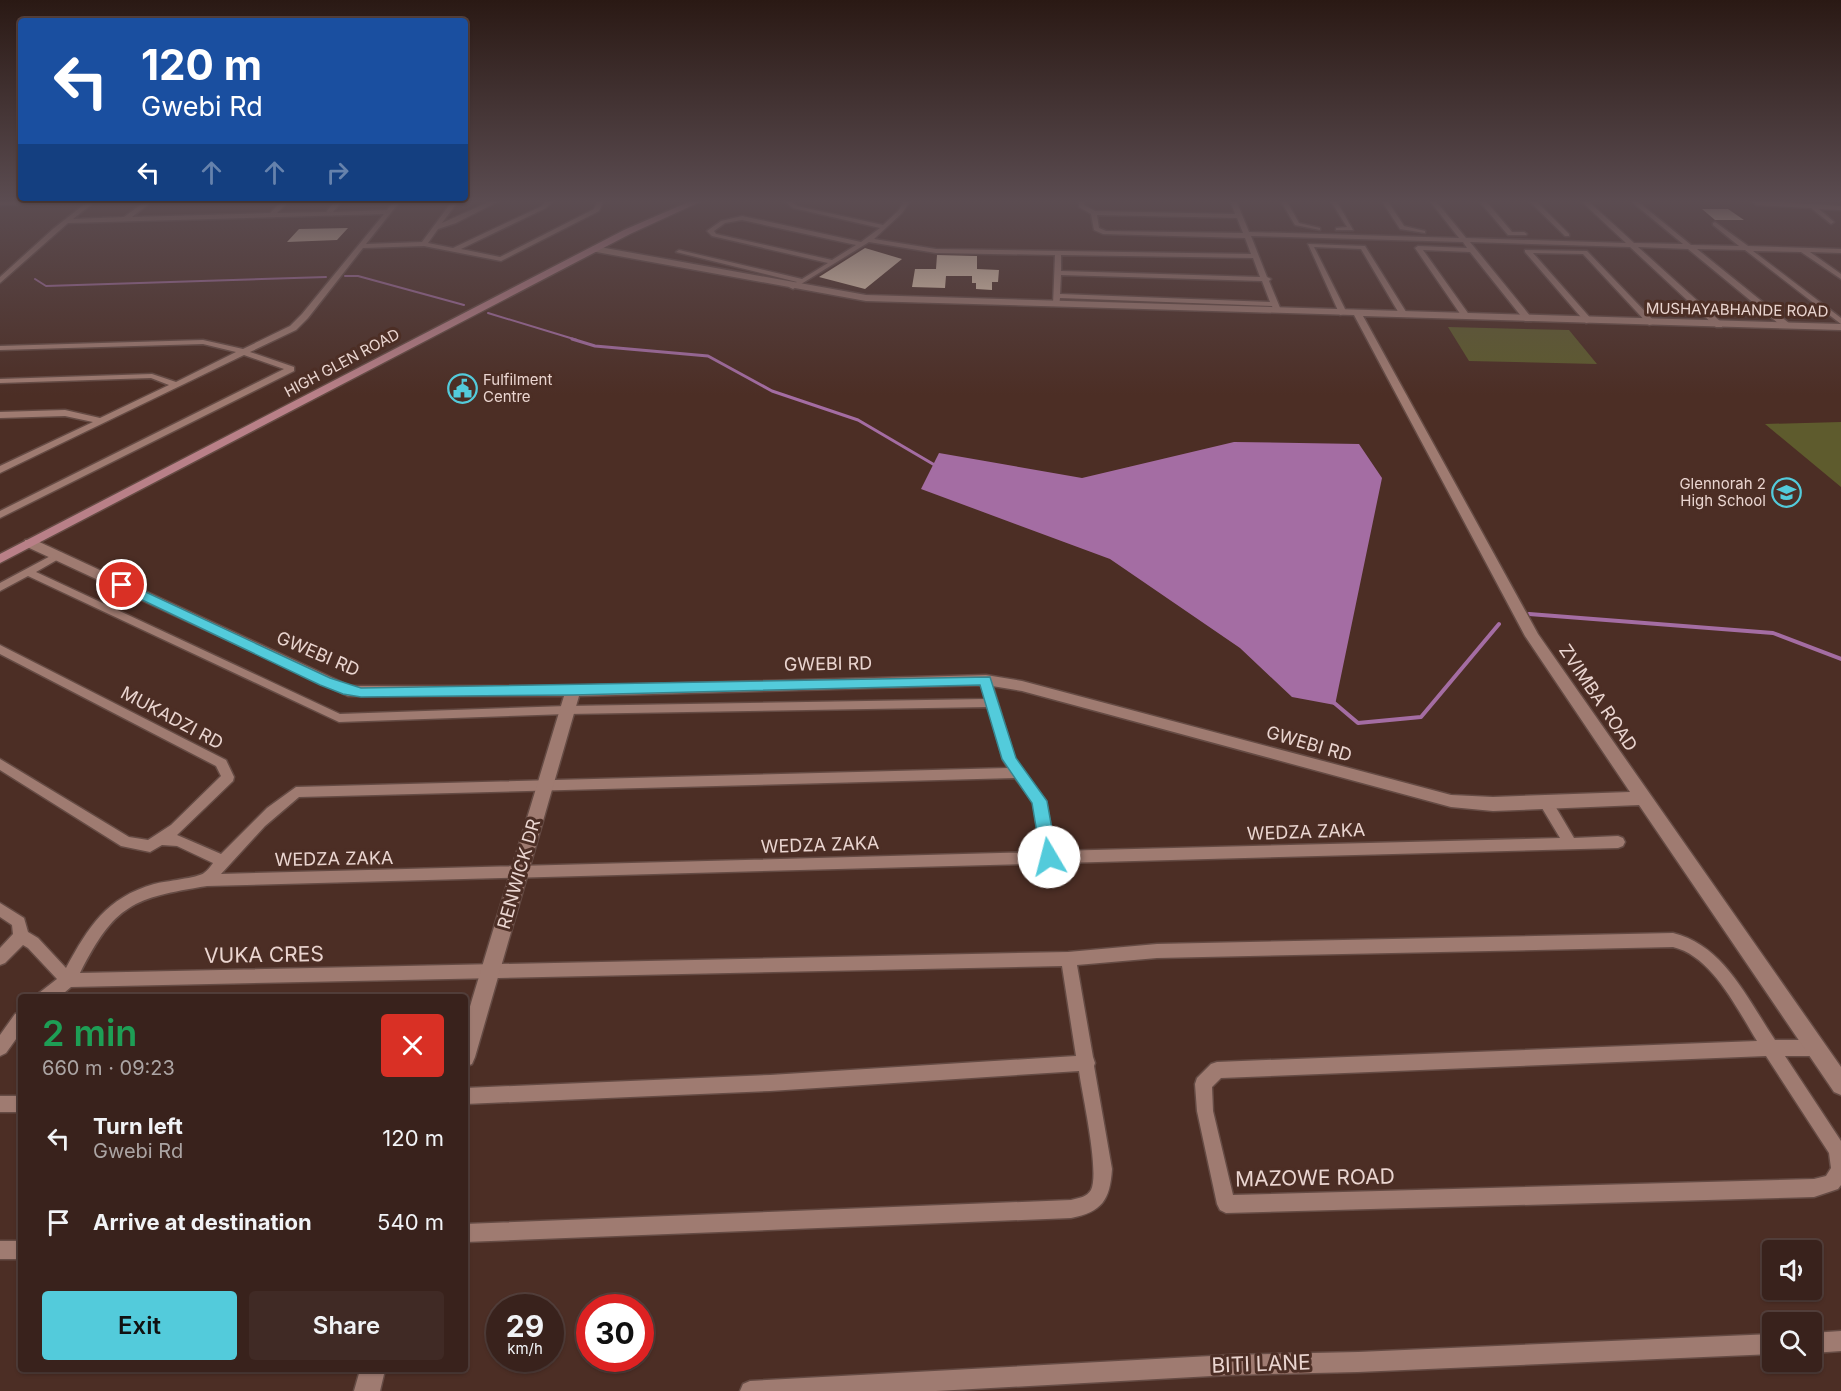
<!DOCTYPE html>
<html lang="en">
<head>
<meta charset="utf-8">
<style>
  :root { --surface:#39221c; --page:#402a25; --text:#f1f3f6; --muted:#aba4a3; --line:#533f3b; --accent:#53cbdb }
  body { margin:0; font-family:Inter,sans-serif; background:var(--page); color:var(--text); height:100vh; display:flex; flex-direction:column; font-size:22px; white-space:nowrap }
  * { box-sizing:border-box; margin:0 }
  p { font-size:20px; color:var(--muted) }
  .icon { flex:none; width:33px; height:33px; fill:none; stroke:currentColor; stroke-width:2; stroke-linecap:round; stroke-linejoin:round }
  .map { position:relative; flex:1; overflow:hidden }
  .details { position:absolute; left:18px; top:994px; width:450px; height:378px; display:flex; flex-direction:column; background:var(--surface); border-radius:6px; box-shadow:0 2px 4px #0004,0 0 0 2px var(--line) }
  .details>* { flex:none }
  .banner { position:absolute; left:18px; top:18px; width:450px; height:183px; border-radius:6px; box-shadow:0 2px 4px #0004,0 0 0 2px var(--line); background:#1a4fa0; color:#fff; overflow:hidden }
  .tools { position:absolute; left:1762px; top:1240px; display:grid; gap:12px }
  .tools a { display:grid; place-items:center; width:60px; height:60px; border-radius:6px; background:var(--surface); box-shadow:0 2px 4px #0004,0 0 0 2px var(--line); font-size:30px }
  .speed { position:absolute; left:486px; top:1294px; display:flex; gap:12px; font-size:30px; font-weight:700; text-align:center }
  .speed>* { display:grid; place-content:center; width:78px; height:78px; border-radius:50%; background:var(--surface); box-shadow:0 2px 4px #0004,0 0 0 2px var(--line); line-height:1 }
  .speed small { font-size:15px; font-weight:400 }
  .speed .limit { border:9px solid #d22; background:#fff; color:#111 }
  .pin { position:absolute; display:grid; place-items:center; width:51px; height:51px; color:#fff; margin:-26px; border:3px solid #fff; border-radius:50%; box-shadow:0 2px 6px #0007 }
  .me { position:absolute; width:66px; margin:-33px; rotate:352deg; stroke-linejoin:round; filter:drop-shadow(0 0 4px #0008) }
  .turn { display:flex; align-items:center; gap:21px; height:126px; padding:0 24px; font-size:27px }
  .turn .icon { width:78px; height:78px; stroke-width:2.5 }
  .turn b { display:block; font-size:42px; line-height:51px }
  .lanes { display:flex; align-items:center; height:57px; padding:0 24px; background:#0003; justify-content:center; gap:30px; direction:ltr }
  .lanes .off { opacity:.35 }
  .round { display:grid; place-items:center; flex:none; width:63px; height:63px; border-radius:6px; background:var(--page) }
  .overview { display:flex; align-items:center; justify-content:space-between; height:102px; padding:0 24px }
  h1 { font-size:36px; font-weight:600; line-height:45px; color:#1e9e55 }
  .button { display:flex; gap:12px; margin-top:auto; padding:12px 24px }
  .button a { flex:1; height:69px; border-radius:6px; background:var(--accent); color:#111; font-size:24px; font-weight:600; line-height:69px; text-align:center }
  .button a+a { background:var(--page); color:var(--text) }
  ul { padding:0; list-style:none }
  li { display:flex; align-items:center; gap:18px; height:84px; padding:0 24px }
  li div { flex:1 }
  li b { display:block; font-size:22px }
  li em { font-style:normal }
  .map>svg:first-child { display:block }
  .green { fill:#5e5b2d }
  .water { fill:#a46da3 }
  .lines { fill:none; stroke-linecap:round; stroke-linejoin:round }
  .stream-far2 { stroke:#a46da3; stroke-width:2 }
  .stream-far1 { stroke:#a46da3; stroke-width:3 }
  .stream { stroke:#a46da3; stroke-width:4 }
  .building { fill:#f9e0c3 }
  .minor-casing { stroke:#654b44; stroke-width:3 }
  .tertiary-casing { stroke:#654b44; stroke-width:3 }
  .primary-casing { stroke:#654b44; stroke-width:3 }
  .minor { fill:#9f7b71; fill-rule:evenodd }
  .tertiary { fill:#9f7b71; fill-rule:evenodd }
  .primary { fill:#b98088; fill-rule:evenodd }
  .route { fill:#53cbdb; stroke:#36848e; stroke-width:1.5 }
  .labels { text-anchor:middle; stroke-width:6; stroke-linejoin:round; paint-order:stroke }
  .far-street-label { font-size:15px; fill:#ead5d0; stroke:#4c2e25 }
  .far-poi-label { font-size:15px; fill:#ead5d0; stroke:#4c2e25; text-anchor:start }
  .street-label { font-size:18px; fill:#ead5d0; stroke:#4c2e25 }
  .near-street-label { font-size:21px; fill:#ead5d0; stroke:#4c2e25 }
</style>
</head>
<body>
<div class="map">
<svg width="1841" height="1391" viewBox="0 0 1841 1391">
  <rect width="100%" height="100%" fill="#4c2e25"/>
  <path class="green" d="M1448 327 1569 330 1597 364 1469 361Z
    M1841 422V487L1765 424Z"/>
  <path class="water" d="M1234 442 1359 444 1382 478 1335 705 1292 697 1240 648 1110 559 921 489 939 453 1082 478Z"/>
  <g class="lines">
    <path class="stream-far2" d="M345 276H358L464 305
      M35 279 46 286 326 277
      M488 313 577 340"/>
    <path class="stream-far1" d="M572 339 595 346 708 356 772 391 858 420 938 467"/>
    <path class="stream" d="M1529 614 1773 633 1841 659
      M1332 701 1358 723 1421 717 1499 624"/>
  </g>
  <path class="building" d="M1702 209H1728L1744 220H1715Z
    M348 228 337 240 287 242 299 229Z
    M865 248 902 259 865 289 819 277Z
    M937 255 977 256V269L999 270 998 282H992V290L976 289V283H972V276H946L945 288 912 287 915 269H936Z"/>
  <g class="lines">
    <defs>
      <path id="minor" d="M97 200 73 219 124 217 147 200H154L132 217 270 213 283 200H290L277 213 326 212 336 200H343L333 212 387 210 395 200H401L366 244 422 242 453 200H459L442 223 493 200H501L456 223 438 229 428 243 453 248 542 206 547 200H554L546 208 461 249 500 257 594 209 598 200H604L599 211 501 261 424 246 363 248 308 318 296 330 250 352 294 367V371L0 518V511L284 369 244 355 0 473V466L93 422 65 416 0 418V412L65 410 100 418 169 385 151 378 0 383V379L152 374 176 382 236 352 203 344 0 350V346L203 340 243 349 290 326 302 314 384 214 68 223 0 283V277L53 229 86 203 0 205V201Z
        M783 200H790L797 206 883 225 898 211 905 200H911L902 213 874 239 936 249 1251 254 1245 238 1103 234 1094 230 1091 214 1079 207V200H1085L1084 205 1095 211 1235 214 1230 200H1236L1249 232 1459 238 1429 200H1435L1466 238 1626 243 1580 200H1587L1634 243 1683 244 1633 203V201L1636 200 1691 245 1739 246 1713 225V223L1715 222 1748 246 1841 249V253L1810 252 1841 274V279L1801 252 1753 251 1841 318V324L1745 250 1697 249 1790 324V328H1784L1688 249 1638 247 1722 323V327H1716L1630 247 1470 242 1531 317V321H1525L1470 252 1423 250 1470 316 1463 318 1415 248 1418 246 1467 248 1463 242 1251 236 1267 277 1271 279 1269 281 1281 310 1277 312H1274L1272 306 1060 298 1059 305H1053L1055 255 936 253 869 242 793 289 789 287 797 282 676 252 679 250 802 279 828 263 712 236 707 231 721 221 742 216 861 242 880 228 793 208ZM1097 215 1237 218 1243 233 1106 231 1099 228ZM742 220 856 245 832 260 716 234 714 231 725 223ZM1061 255 1253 258 1260 277 1061 271ZM1061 275 1262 281 1270 302 1060 294Z
        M1280 200H1286L1299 223 1320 228V230L1295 225Z
        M1330 200H1336L1353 230H1336V228L1347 227Z
        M1381 200H1387L1404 226 1425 231V233L1400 229Z
        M1478 200H1485L1512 232H1524L1527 234 1526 235H1508Z
        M1528 200H1535L1569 234V236H1565Z
        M1749 200 1841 206V210L1819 209 1833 221 1834 222 1831 224 1811 208 1757 205Z
        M1308 244 1365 246 1408 315 1407 317 1400 315 1361 249 1314 247 1347 313 1340 315Z
        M1525 250 1587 251 1656 323 1649 325 1583 254 1533 253 1593 321 1586 323 1525 252Z
        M58 552 62 553 63 555 62 557 36 572 340 714 567 706 985 699 980 680 982 677H990L1015 759 1046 801 1055 851 1560 838 1539 803 1541 799 1546 798 1551 799 1574 838 1618 836 1623 838 1625 842 1623 846 1618 848 207 886C133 898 115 904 80 973L1068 952 1157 944 1673 933C1724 945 1748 1000 1775 1040H1816L1822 1043 1824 1048 1822 1053 1816 1056H1785L1841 1141V1185L1838 1189 1814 1197 1226 1213 1220 1210 1217 1204 1197 1111 1195 1084 1197 1078 1211 1064 1217 1062 1757 1041C1737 1009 1712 956 1673 947L1157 958 1077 965 1093 1057 1095 1063 1094 1066 1112 1169C1110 1200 1102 1212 1071 1218L465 1242V1224L1071 1200C1079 1198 1087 1197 1091 1190 1100 1172 1082 1094 1079 1071L770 1091 465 1104V1088L770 1075 1076 1056 1062 966 71 987 58 998H37L39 993 57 979 28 948 23 945 5 963 0 965V948L13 934 12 925 0 917V903L24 918 28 932 38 938 66 968C89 926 106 898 154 884 165 881 198 878 204 873 207 871 211 866 213 863L177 846 162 845 150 852 121 846 0 770V759L129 837 148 840 171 825 221 776 216 766 0 654V645L226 760 234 777 233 781 177 835 221 854 267 808 296 787 1008 768 1003 760 988 707 567 714 339 722 28 576 0 591V583ZM1015 778 1033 802 1041 852 221 874 265 826 299 797ZM1766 1056 1829 1153 1831 1168 1826 1176 1814 1179 1233 1195 1213 1111 1212 1087 1221 1078Z
        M21 1012V1032L6 1053 0 1056V1035L15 1014Z
        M0 1096H21V1112H0Z
        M0 1241H21V1259H0Z
        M1841 1331V1351L1812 1353V1333Z
        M1773 1334V1354L1358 1372 1230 1375 936 1391H740L743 1384 750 1381 1230 1355 1358 1352Z"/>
      <path id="tertiary" d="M594 246 866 295 1841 324V330L1363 316 1538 634 1841 1067V1095L1834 1092 1639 805 1493 811 1451 807 1022 691 986 685 579 696 475 1057 472 1064 465 1067V1023L564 696H348L25 546V540H35L350 686H573L986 675 1022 681 1451 795 1493 797 1630 792 1525 636 1354 315 866 301 591 251 590 249Z
        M360 1370H385L380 1391H354Z"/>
      <path id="primary" d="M693 200H704L630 234 0 563V554L624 230Z"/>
    </defs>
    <use href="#minor" class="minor-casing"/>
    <use href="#tertiary" class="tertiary-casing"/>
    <use href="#primary" class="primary-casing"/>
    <use href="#minor" class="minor"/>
    <use href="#tertiary" class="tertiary"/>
    <use href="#primary" class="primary"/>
  </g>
  <linearGradient id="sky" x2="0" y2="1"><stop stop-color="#2a1914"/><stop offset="0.51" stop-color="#5b4c51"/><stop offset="1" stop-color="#5b4c51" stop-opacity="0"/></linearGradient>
  <rect width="1841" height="395" fill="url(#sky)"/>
  <path class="route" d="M122 581 330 678 361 688 990 677 1016 758 1047 801 1057 857 1049 863 1041 857 1032 803 1002 759 980 685 573 695 361 697 343 694 320 685 117 588 116 585Z"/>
  <defs>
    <symbol id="civic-ring" viewBox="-11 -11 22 22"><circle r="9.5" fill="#4c2e25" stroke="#53cbdb" stroke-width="1.5"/><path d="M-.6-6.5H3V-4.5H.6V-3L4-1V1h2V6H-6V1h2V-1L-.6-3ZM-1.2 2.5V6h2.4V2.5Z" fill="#53cbdb"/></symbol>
    <symbol id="school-ring" viewBox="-11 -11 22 22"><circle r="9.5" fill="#4c2e25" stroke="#53cbdb" stroke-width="1.5"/><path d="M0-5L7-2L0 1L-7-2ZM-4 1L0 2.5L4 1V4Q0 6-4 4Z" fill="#53cbdb"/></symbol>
  </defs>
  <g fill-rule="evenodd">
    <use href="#civic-ring" x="446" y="372" width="33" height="33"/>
    <use href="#school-ring" x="1770" y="476" width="33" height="33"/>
  </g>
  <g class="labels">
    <g class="far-street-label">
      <text transform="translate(1737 310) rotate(1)" y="5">MUSHAYABHANDE ROAD</text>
      <text transform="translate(342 363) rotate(-28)" y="5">HIGH GLEN ROAD</text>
    </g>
    <g class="far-poi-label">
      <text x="483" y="385">Fulfilment<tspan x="483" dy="17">Centre</tspan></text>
      <text x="1766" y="489" text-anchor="end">Glennorah 2<tspan x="1766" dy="17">High School</tspan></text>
    </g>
    <g class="street-label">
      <text transform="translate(318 654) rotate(23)" y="6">GWEBI RD</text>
      <text transform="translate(828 664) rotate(-1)" y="6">GWEBI RD</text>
      <text transform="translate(1598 698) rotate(56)" y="6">ZVIMBA ROAD</text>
      <text transform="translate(172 718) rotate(28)" y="6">MUKADZI RD</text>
      <text transform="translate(1309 744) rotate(16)" y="6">GWEBI RD</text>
      <text transform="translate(1306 832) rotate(-2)" y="6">WEDZA ZAKA</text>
      <text transform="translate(820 845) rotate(-2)" y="6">WEDZA ZAKA</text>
      <text transform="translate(334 859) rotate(-1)" y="6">WEDZA ZAKA</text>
      <text transform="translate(519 874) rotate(-74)" y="6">RENWICK DR</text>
    </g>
    <g class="near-street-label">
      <text transform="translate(264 955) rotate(-1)" y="7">VUKA CRES</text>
      <text transform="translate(1315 1178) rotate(-1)" y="7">MAZOWE ROAD</text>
      <text transform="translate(1261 1364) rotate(-2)" y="7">BITI LANE</text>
    </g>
  </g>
</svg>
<div class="tools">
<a><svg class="icon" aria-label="sound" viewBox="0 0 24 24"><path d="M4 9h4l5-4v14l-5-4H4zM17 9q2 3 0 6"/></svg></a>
<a><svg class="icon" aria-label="search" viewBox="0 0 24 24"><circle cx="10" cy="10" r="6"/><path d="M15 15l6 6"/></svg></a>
</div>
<div class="speed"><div>29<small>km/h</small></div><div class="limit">30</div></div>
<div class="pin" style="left:122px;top:585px;background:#d93025"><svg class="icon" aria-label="arrive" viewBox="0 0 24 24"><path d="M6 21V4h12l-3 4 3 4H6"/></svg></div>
<svg class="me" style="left:1049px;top:857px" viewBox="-20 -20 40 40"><circle r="19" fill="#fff"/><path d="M0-13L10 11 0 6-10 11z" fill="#53cbdb"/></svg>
<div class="banner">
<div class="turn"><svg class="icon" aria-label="left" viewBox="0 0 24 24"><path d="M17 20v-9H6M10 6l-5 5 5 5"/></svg><div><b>120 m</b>Gwebi Rd</div></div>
<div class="lanes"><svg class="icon" aria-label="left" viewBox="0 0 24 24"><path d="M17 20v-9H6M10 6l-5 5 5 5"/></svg><svg class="icon off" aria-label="ahead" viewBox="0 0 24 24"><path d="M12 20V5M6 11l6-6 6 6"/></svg><svg class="icon off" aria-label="ahead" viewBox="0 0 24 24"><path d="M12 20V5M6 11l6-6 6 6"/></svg><svg class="icon off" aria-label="right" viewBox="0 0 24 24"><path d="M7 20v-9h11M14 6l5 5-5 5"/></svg></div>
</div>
<section class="details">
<div class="overview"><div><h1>2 min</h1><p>660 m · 09:23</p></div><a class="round" style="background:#d93025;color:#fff"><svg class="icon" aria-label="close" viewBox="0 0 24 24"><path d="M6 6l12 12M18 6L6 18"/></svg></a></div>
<ul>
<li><svg class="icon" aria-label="left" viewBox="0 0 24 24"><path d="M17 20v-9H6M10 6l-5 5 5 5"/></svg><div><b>Turn left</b><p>Gwebi Rd</p></div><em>120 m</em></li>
<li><svg class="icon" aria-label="arrive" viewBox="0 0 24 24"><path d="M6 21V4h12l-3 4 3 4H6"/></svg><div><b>Arrive at destination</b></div><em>540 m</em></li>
</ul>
<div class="button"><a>Exit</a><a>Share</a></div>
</section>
</div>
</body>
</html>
